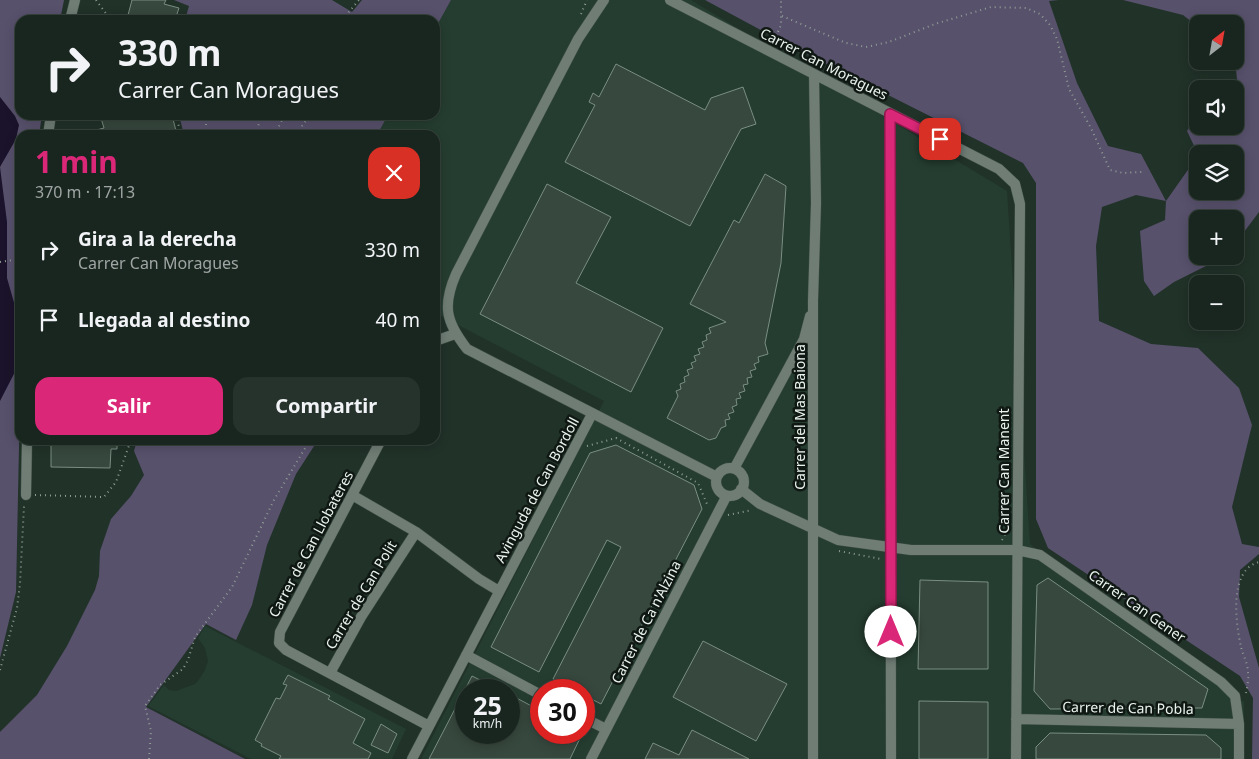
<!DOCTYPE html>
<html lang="es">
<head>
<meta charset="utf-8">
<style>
  :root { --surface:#19261f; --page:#26322c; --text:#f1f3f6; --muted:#9fa5a4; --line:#37433d; --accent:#db2777 }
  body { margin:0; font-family:"Noto Sans",sans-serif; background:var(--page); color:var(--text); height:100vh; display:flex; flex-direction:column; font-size:19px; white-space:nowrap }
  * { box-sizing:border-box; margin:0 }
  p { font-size:16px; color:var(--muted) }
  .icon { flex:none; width:28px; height:28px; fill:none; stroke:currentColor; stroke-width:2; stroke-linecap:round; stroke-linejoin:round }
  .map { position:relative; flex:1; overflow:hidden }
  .sheet { position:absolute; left:15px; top:130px; width:425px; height:315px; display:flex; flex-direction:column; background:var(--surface); border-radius:15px; box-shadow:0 2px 12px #0003,0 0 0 1px var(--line) }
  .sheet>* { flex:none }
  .hud { position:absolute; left:15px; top:15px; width:425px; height:105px; border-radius:15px; box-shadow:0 2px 12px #0003,0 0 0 1px var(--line); background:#19261f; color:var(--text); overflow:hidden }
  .needle { width:32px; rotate:31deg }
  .buttons { position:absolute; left:1189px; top:15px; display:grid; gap:10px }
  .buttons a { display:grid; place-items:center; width:55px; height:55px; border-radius:10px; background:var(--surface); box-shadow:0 2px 12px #0003,0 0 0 1px var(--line); font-size:25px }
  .speed { position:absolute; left:455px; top:679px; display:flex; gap:10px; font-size:25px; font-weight:700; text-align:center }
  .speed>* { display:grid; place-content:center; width:65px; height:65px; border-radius:50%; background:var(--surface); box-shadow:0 2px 12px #0003,0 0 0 1px var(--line); line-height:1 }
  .speed small { font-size:12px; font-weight:400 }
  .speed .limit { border:8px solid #d22; background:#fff; color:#111 }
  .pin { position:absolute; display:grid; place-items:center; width:42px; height:42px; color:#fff; margin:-21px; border-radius:10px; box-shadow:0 2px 8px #0006 }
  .me { position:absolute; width:55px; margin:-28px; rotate:0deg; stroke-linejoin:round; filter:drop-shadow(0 0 4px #0008) }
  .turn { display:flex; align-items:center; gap:18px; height:105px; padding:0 20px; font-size:22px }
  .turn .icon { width:65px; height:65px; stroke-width:2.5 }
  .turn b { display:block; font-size:35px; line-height:42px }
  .round { display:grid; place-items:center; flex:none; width:52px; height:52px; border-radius:15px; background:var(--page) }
  .headline { display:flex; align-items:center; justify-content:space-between; height:85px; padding:0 20px }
  h1 { font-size:30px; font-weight:700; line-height:38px; color:var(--accent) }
  .button { display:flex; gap:10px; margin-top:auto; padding:10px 20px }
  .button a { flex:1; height:58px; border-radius:15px; background:var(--accent); color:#fff; font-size:20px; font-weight:700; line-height:58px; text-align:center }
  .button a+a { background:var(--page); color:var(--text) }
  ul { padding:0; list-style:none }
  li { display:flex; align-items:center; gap:15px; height:70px; padding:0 20px }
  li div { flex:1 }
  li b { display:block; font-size:19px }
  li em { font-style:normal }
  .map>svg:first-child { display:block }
  .built { fill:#253d30; fill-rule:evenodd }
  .green { fill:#58516c }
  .water { fill:#1b132b }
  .building { fill:#37483e; stroke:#7b8e83 }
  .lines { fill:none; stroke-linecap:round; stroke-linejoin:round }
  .minor-casing { stroke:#3d4d45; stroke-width:11 }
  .path { stroke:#8f9c94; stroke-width:2; stroke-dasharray:1 4; stroke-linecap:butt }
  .minor { stroke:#6f7d75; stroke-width:10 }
  .route-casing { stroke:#8e194d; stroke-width:12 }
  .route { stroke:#db2777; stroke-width:9 }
  .labels { text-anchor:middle; stroke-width:5; stroke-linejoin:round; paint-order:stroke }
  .street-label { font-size:14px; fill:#eaf4ee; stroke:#101813 }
</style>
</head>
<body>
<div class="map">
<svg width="1259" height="759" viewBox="0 0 1259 759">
  <rect width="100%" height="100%" fill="#213229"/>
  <path class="built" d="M451 0H691L1007 191 1030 544 1244 702V759H421L604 401 435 313V135H377L388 115H435V29ZM466 690H509V732H466ZM541 690H584V732H541Z
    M205 626 406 729 392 759H251L148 706 164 685 169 690 176 691 195 684 198 681 205 670 208 661 205 648 198 638Z"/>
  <path class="green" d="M0 0H64L60 20H20V115H42L39 135H20V398L16 592 0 658Z
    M174 0H332L352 12 362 0H451L435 29V20H185L189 6Z
    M705 0H1059L1049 1 1077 83 1108 146 1141 154 1166 201 1197 157 1198 191H1235V154H1198L1187 131 1197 115 1198 126H1235V91L1238 89 1235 60V24H1198L1197 26 1183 15 1123 0H1259V212L1235 244V219H1198V256H1226L1174 282 1154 296 1144 281 1140 231 1165 220 1166 201 1136 195 1102 207 1096 246 1099 321 1151 344 1198 348 1239 388 1252 425 1232 507 1242 544 1259 547V554L1240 570 1239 597 1259 668V759H1252L1253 698 1240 676 1048 548 1036 519V183L1023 163 781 41Z
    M179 115H388L377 135H184Z
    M137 440H318L296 474 267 545 252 605 236 640 206 624 146 707 245 759H0V732L37 695 67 646 95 590 99 576 100 551 111 519 131 496 144 475 134 451Z"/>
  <path class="water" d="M0 97 15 116 19 125 16 139 0 167 7 222V278L17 313 18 331 17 368 0 401Z"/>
  <path class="building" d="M132 0H166L164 4 179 8 175 20H132L133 17 128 15Z
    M616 64 705 110 711 98 743 87 756 124 741 129 690 226 565 162 595 105 589 102 593 93 599 97Z
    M100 115H172L177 135H89V132L104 128Z
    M765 174 786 186 781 263 765 343 768 354 758 357 759 362 754 364 756 369 750 371 752 377 747 378 748 384 743 385 745 391 739 393 741 398 736 399 737 405 732 407 734 412 728 414 730 419 725 420 726 426 721 428 716 438 709 440 667 418 678 396 676 391 681 389 680 384 685 382 684 377 689 375 687 370 693 368 691 363 696 361 694 356 700 354 698 349 704 347 702 342 707 340 706 335 711 333 709 328 726 322 690 304 734 220 739 223Z
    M547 184 611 217 576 283 663 328 631 392 480 314Z
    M51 440H117V449H111L110 468 51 467Z
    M616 445 694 485 702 509 601 704 584 695V690H574L553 679 621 547 607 540 539 672 491 647 590 453Z
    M1048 578 1208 689 1202 708 1050 709 1034 691 1037 585Z
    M920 580 988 582V669H918Z
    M703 641 787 684 756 741 673 697Z
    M288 675 330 696 328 699 365 719 353 743 371 753 368 759H279L281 756 261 746 262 744 255 740 276 698 280 699 287 685 283 684Z
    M472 676 500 690H466V732H509V694L541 711V732H583L570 759H429Z
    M919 701 988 702V759H919Z
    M381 724 397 734 388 753 371 745Z
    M692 730 749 759H645L653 743 679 755Z
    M1050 733 1206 735 1221 748V759H1036V747Z"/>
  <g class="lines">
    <defs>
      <path id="minor" d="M604 0 578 39 456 274C442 306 446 322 467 349L717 477
        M670 0 999 169 1015 184 1020 204 1016 759
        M70 20 75 0
        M890 114 891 759
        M48 135 51 115
        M435 341 455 334
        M381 440 280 632 279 643 286 650 429 726
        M735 467 804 339 810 316
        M716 482a14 14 0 1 1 28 0a14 14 0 1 1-28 0Z
        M741 489 760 504 838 540 911 550H1017L1040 555 1221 682 1235 696 1239 724V759
        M26 495 27 440
        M352 495 416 532 479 579 499 591
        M466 655 541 695
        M330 673 361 617 416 532
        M584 718 606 729
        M1016 719 1239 724
        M412 759 592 414
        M591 759 726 497
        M813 759V301L816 203 814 75"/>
    </defs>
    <use href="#minor" class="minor-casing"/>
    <path class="path" d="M96 0 111 20
      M581 14 587 0
      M782 16 846 43 866 47 889 42 935 24 991 7 1026 8 1040 14 1050 25 1057 39 1069 89 1091 128 1110 170 1123 173 1142 172
      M323 20H337
      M342 20 359 0
      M774 41 781 25V0
      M176 115 181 135
      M206 135V115
      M256 135 261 115
      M274 135 285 115
      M297 135 302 126 310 115
      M0 262 20 259
      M437 329V306
      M587 446 616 438 698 483 707 504 710 506
      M35 495 104 497 116 482 131 440
      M728 515 752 510
      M1002 540 1008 529
      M839 551 881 559
      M0 670 17 608 20 584 24 506
      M1246 693C1247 687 1249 679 1248 673 1248 664 1243 655 1241 647 1236 624 1228 570 1259 562
      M149 759 151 731 145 706 160 685 183 669 188 660 195 637 232 587 274 500 310 440"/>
    <use href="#minor" class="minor"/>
  </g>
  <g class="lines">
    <defs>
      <path id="route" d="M891 632 890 114 940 139"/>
    </defs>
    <use href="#route" class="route-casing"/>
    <use href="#route" class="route"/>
  </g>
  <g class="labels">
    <g class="street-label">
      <text transform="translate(824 64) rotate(27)" y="5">Carrer Can Moragues</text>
      <text transform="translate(800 417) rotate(-90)" y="5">Carrer del Mas Baiona</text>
      <text transform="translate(1004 471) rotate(-90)" y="5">Carrer Can Manent</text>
      <text transform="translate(537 490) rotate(-62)" y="5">Avinguda de Can Bordoll</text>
      <text transform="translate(311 544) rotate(-62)" y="5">Carrer de Can Llobateres</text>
      <text transform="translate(361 595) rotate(-59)" y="5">Carrer de Can Polit</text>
      <text transform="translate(1137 606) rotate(35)" y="5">Carrer Can Gener</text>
      <text transform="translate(646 622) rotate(-63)" y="5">Carrer de Ca n'Alzina</text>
      <text transform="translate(1128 708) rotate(1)" y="5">Carrer de Can Pobla</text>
    </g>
  </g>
</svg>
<div class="buttons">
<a><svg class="needle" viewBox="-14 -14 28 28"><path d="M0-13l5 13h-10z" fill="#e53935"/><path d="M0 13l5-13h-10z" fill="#9fa5a4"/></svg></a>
<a><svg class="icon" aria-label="sound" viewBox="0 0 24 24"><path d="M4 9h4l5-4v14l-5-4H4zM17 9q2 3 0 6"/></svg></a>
<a><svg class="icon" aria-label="layers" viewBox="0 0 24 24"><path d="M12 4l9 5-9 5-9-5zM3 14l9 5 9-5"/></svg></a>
<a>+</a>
<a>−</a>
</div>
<div class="speed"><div>25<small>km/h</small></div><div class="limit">30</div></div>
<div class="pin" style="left:940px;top:139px;background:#d93025"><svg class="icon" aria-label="arrive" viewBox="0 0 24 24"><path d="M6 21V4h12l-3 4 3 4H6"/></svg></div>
<svg class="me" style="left:891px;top:632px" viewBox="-20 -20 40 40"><circle r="19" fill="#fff"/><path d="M0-13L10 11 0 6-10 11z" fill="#db2777"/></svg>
<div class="hud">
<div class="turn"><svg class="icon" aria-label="right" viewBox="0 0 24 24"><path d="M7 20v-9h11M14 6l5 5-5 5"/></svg><div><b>330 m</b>Carrer Can Moragues</div></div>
</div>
<section class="sheet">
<div class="headline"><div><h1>1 min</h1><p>370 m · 17:13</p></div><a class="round" style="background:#d93025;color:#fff"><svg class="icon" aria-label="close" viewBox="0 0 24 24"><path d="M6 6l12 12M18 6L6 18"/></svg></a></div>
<ul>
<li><svg class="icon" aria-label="right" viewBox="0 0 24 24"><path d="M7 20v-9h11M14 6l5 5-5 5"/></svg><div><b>Gira a la derecha</b><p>Carrer Can Moragues</p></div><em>330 m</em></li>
<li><svg class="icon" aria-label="arrive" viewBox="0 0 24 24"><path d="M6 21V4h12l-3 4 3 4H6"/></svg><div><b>Llegada al destino</b></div><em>40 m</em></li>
</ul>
<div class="button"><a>Salir</a><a>Compartir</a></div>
</section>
</div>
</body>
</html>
